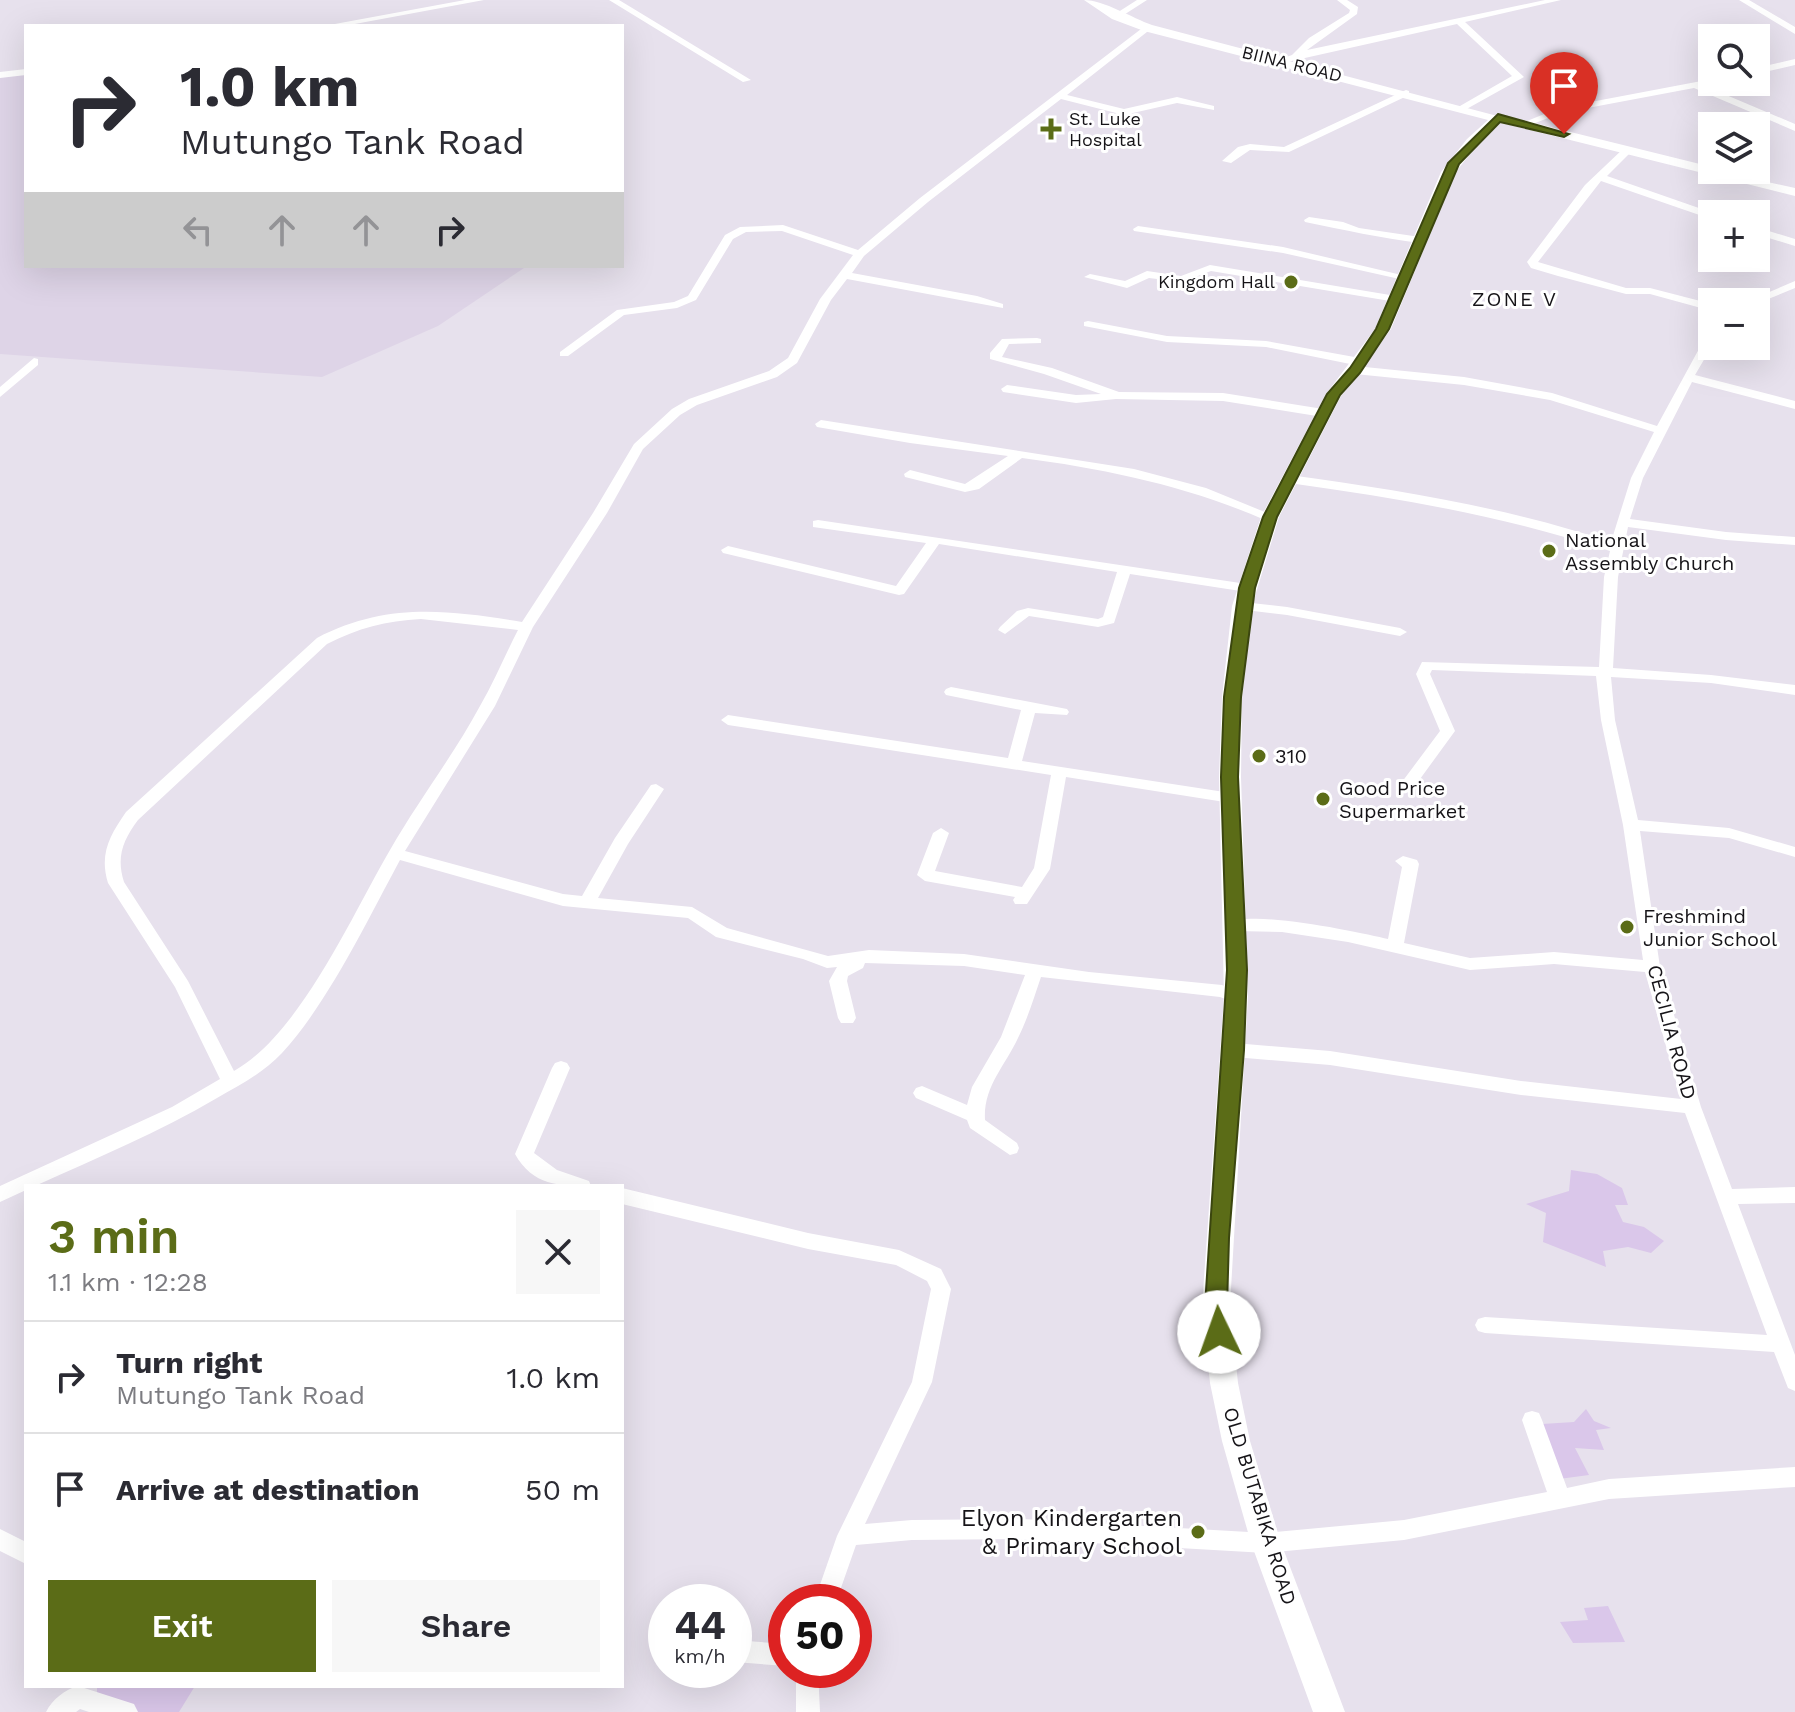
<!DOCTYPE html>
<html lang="en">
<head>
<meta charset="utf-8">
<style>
  :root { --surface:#fff; --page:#f7f7f7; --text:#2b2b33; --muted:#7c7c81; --line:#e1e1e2; --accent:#5b6c17 }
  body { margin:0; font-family:"Work Sans",sans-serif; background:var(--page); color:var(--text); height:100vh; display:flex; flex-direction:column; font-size:30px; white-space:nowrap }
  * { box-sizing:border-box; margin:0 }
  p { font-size:26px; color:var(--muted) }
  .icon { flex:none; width:44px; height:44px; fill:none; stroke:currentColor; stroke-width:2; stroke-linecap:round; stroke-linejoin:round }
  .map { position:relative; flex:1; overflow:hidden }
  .panel { position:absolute; left:24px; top:1184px; width:600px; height:504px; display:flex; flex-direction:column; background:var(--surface); border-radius:0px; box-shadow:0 8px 32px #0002 }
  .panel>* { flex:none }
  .guide { position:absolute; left:24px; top:24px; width:600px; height:244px; border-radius:0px; box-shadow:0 8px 32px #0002; background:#fff; color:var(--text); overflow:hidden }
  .tools { position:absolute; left:1698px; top:24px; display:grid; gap:16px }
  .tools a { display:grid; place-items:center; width:72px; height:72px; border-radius:0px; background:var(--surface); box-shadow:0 8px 32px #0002; font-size:40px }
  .speed { position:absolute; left:648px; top:1584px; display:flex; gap:16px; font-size:40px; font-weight:700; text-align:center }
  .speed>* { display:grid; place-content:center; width:104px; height:104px; border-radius:50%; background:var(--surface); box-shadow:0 8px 32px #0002; line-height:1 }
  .speed small { font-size:20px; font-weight:400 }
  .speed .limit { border:12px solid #d22; background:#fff; color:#111 }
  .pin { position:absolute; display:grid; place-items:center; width:68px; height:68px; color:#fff; margin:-82px -34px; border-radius:50% 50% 50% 0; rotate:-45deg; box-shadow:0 0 8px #0007 }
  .pin .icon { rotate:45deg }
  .me { position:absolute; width:88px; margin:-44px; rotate:357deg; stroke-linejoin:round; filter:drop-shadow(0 0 6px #0008) }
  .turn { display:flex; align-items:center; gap:28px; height:168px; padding:0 24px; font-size:36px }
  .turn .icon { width:104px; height:104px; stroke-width:2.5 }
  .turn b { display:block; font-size:56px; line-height:68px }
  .lanes { display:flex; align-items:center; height:76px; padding:0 24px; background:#0003; justify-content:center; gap:40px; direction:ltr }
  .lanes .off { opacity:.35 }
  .round { display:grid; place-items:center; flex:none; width:84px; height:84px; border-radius:0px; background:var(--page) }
  .overview { display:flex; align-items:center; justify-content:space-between; height:136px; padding:0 24px }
  h1 { font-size:48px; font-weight:600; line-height:60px; color:var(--accent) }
  .primary-button { display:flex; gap:16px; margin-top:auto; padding:16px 24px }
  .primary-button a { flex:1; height:92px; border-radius:0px; background:var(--accent); color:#fff; font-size:32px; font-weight:600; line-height:92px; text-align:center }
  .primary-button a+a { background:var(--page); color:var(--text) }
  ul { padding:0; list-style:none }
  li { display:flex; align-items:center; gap:24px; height:112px; padding:0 24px; border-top:2px solid var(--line) }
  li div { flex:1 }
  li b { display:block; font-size:30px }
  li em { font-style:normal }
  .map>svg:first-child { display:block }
  .built { fill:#ded4e7 }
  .green { fill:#dac7ea }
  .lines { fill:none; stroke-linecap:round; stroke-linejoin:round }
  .minor { fill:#fff; fill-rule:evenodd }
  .tertiary { fill:#fff; fill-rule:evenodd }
  .secondary { fill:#fff; fill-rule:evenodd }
  .route { fill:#5b6c17; stroke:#3b460f; stroke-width:2 }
  .poi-dot { fill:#5b6c17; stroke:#fff; stroke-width:3 }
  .labels { text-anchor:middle; stroke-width:6; stroke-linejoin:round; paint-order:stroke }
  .far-street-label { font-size:18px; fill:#161418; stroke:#fff }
  .far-poi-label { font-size:18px; fill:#161418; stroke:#fff; text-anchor:start }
  .far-quarter-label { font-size:20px; letter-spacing:2px; fill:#161418; stroke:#fff }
  .poi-label { font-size:20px; fill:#161418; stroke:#fff; text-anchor:start }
  .street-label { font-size:20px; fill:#161418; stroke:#fff }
  .near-poi-label { font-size:24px; fill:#161418; stroke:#fff; text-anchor:end }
</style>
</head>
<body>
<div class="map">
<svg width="1795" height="1712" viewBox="0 0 1795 1712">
  <rect width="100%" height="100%" fill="#e7e1ed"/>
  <path class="built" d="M26 74V266H527L438 326 322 377 0 354V77Z"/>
  <path class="green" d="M1571 1170 1597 1174 1622 1188 1628 1205H1615L1623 1222 1644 1227 1664 1241 1651 1253 1628 1247 1603 1251 1606 1267 1543 1242 1546 1213 1526 1204 1569 1191Z
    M1586 1409 1594 1421 1611 1428 1596 1430 1604 1450 1575 1448 1589 1475 1559 1479 1542 1424 1574 1422Z
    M1608 1606 1625 1642 1573 1643 1560 1622 1588 1620 1584 1608Z
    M97 1686H195L179 1712H138L97 1701Z"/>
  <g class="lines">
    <path class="minor" d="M465 0H484L344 26H324Z
      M609 0H619L751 80 743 82Z
      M1137 0H1147L1119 18 1112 16Z
      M1337 0H1347L1358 7 1357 14 1307 50 1545 0H1561L1465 22 1524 77 1463 111 1460 110V106L1512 76 1457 24 1278 64V60L1292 55 1309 38 1349 13 1350 10Z
      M1739 0H1749L1795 27V34Z
      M1145 26 1152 28 1067 95 1124 109 1177 97 1214 106V110L1177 103 1124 115 1061 99 928 202 864 256 852 273 977 296 1003 304V308L847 279 831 300 797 363 777 377 697 405 680 415 643 449 607 513 533 627 495 706 405 851 563 894 582 896 615 838 651 785 656 784 664 789 628 844 598 898 692 907 727 928 828 956 869 950 964 954 1089 972 1222 985 1242 993 1245 997 1242 1001 1236 1003 1220 997 1041 977C1034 997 1028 1018 1018 1038 1005 1066 983 1087 985 1120L1017 1143 1019 1148 1017 1153 1010 1155 970 1128 967 1120 916 1098 913 1093 916 1088 922 1086 967 1105 972 1087 1001 1037 1025 975 964 966 865 963 863 968 848 976 847 981 856 1018 853 1023H841L838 1018 829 981 837 967 827 968 803 959 716 937 688 918 563 906 400 860C367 921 328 1003 282 1053 263 1073 240 1085 217 1098 159 1132 97 1158 35 1186H26V1190L0 1202V1186L172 1107 220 1079 175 987 108 883C99 854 110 835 126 812L317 638C386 602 448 610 522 622L593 513 634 444 672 409 689 399 769 371 788 358 820 299 853 255 782 231 746 232 733 239 696 300 677 308 624 315 568 356H560V352L617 310 674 302 688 296 725 235 740 227 783 225 858 250 920 198ZM421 619 518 630C505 655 494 682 480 706 453 756 418 801 390 850 352 915 300 1034 234 1071L188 981 124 882C116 857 123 840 138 820L327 644C358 628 386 621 421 619Z
      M1795 59V65L1756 74V68Z
      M26 69V75L0 78V72Z
      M1712 79V82H1717L1715 84 1705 86 1795 124V131L1694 88 1561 113 1525 127 1520 124 1559 108Z
      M1406 90 1409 91V95L1289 152 1250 150 1231 163 1222 161 1238 147 1250 144 1284 147Z
      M1624 148 1633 150 1607 176 1716 214H1712V219L1708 218 1601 181 1538 262 1626 288H1650L1712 304V311L1650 294H1626L1558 276 1531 268 1527 262 1585 185Z
      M1309 217 1343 222 1359 228 1420 237 1425 240 1420 243C1381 238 1344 230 1305 222L1304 220Z
      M1138 226 1283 247 1410 277 1404 280 1283 253 1134 231 1133 229Z
      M1756 227 1795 239V246L1756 234Z
      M1210 265 1396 296 1402 299 1396 302 1211 271 1182 282 1149 278 1127 288 1084 277 1090 274 1125 281 1147 271 1181 276Z
      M1795 281V288L1756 304V302H1746Z
      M1088 321 1167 336 1266 341 1360 358 1366 362 1360 366 1266 347 1167 342 1084 326V322Z
      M1712 333V346L1695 375 1795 401V409L1692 382 1643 478 1630 519 1726 532 1795 537V545L1726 540 1628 527 1618 577 1613 668 1711 675 1795 685V695L1711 683 1611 677 1615 720 1638 820 1729 828 1795 847V857L1729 838 1640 831 1660 967 1701 1107 1732 1189 1795 1187V1203L1738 1204 1795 1355V1391L1788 1388 1774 1352 1485 1333 1478 1331 1475 1325 1478 1319 1485 1317 1767 1335 1685 1113 1521 1095 1330 1065 1234 1057 1228 1055 1225 1050 1228 1045 1234 1043 1330 1051 1521 1081 1681 1099 1645 972 1554 964 1470 970 1348 942 1282 932 1236 931 1228 925C1243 907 1362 933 1388 939L1402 867 1395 861 1403 856 1417 860 1419 864 1404 943 1470 958 1554 952 1643 960 1623 825 1601 720 1596 676 1432 670 1430 674 1455 731 1412 790H1402L1399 786 1440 731 1416 674 1422 662 1599 667 1604 577 1610 551C1505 516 1398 498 1289 483L1283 479 1289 475C1398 490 1506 507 1611 542L1631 478 1654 432 1550 400 1464 385 1355 374 1349 370 1355 366 1464 377 1552 393 1657 426 1706 336Z
      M1037 338 1041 339V343L1009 344 1002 357 1052 368 1119 392 1223 393 1323 409 1329 413 1323 417 1223 401 1116 399 1076 403 1003 392 1001 389 1007 385 1076 395 1101 394 1044 374 990 359V353L1002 339Z
      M34 358 38 359V365L0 397V387Z
      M821 420 1134 469 1206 488 1277 517 1270 521 1265 520C1187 486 1106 469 1022 458L979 489 965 492 905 477 904 474 910 470 965 484 1008 456 910 443 817 427 815 424Z
      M818 520 1247 584 1254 588 1247 592 1130 574 1114 623 1098 627 1029 616 1005 634 998 630 1000 627 1017 611 1028 608 1098 619 1103 617 1117 572 939 544 904 594 899 595 723 553 721 550 728 546 896 586 926 543 813 527V521Z
      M1242 602 1287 607 1400 628 1407 632 1400 636 1287 615 1237 609 1235 606Z
      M951 687 1067 709 1069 712 1067 715 1035 713 1022 761 1231 793 1239 798 1231 803 1066 777 1050 869 1027 904H1015L1013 900 1015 897 925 881 917 875 933 833 941 828 949 833 935 871 1022 887 1034 868 1051 775 728 725 721 720 728 715 1008 758 1021 710 946 695 944 692 946 689Z
      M561 1061 567 1063 570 1068 534 1153 557 1170 589 1181 591 1186C559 1186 533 1186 515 1154L552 1068 555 1063Z
      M622 1188 808 1233 899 1250 941 1269 951 1289 932 1382 865 1524 912 1520 1022 1519 1266 1533 1404 1520 1547 1492 1522 1420 1525 1413 1532 1411 1539 1413 1542 1420 1567 1488 1609 1479 1795 1467V1487L1609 1499 1404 1540 1266 1553 1022 1539 912 1540 856 1545 836 1602H814L837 1536 912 1382 931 1289 927 1281 896 1265 808 1249 622 1204Z
      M0 1529 26 1542V1564L0 1551Z
      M734 1640 786 1644V1666L734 1662Z
      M796 1670H818L820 1712H796Z
      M78 1686 134 1704 138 1712H89L80 1709 76 1712H46C52 1700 65 1689 78 1686Z"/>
    <path class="tertiary" d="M1498 114 1712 167V170L1795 188V196L1494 121 1492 118Z"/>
    <path class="secondary" d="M1084 0C1104 0 1132 18 1152 25L1505 118 1477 145 1455 173 1391 329 1341 396 1279 517 1252 606 1242 697 1241 777 1248 997 1230 1306 1238 1383 1250 1441 1281 1543 1345 1712H1313L1251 1543 1222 1441 1210 1383 1202 1306 1224 997 1219 777 1222 697 1232 606 1261 517 1326 394 1375 329 1441 172 1467 139 1488 120 1144 31 1112 19Z"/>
  </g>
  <path class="route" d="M1498 114 1569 134 1564 137 1500 122 1459 164 1389 329 1360 373 1340 395 1277 517 1255 588 1241 697 1238 777 1247 970 1244 1050 1229 1238 1227 1306 1230 1332 1227 1339 1219 1342 1211 1339 1205 1306 1227 970 1221 777 1224 697 1239 588 1263 517 1327 394 1350 368 1376 329 1448 163Z"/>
  <g class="poi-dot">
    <path d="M1047 117h8v8h8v8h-8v8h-8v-8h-8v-8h8z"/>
    <circle cx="1291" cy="282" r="8"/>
    <circle cx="1549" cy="551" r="8"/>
    <circle cx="1259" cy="756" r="8"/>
    <circle cx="1323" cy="799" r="8"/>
    <circle cx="1627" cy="927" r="8"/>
    <circle cx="1198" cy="1532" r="8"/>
  </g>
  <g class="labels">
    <g class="far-street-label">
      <text transform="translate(1292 64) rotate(14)" y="6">BIINA ROAD</text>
    </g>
    <g class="far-poi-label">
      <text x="1069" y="125">St. Luke<tspan x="1069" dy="21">Hospital</tspan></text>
      <text x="1275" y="288" text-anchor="end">Kingdom Hall</text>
    </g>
    <g class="far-quarter-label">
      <text x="1515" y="306">ZONE V</text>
    </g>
    <g class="poi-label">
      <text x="1565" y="547">National<tspan x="1565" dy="23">Assembly Church</tspan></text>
      <text x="1275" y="763">310</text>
      <text x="1339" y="795">Good Price<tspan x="1339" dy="23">Supermarket</tspan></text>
      <text x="1643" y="923">Freshmind<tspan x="1643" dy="23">Junior School</tspan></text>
    </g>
    <g class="street-label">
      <text transform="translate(1672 1032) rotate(75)" y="7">CECILIA ROAD</text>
      <text transform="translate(1260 1506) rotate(73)" y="7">OLD BUTABIKA ROAD</text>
    </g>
    <g class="near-poi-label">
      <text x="1182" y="1526">Elyon Kindergarten<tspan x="1182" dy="28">&amp; Primary School</tspan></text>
    </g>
  </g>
</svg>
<div class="tools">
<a><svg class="icon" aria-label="search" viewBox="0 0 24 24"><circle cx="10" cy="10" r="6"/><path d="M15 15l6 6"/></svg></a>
<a><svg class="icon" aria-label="layers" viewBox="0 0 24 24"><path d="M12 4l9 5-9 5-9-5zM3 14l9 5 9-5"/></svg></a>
<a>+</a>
<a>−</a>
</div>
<div class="speed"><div>44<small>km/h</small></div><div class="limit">50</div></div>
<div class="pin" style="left:1564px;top:134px;background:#d93025"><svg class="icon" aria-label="arrive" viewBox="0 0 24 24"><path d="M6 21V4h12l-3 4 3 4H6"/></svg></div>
<svg class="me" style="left:1219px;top:1332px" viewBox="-20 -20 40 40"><circle r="19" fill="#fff"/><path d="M0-13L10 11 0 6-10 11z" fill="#5b6c17"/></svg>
<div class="guide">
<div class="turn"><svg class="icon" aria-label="right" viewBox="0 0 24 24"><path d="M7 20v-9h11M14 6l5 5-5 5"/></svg><div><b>1.0 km</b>Mutungo Tank Road</div></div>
<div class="lanes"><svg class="icon off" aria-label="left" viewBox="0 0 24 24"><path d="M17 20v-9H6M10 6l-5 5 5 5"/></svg><svg class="icon off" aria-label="ahead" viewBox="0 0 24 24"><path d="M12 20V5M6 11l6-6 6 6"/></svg><svg class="icon off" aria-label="ahead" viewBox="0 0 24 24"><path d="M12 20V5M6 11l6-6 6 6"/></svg><svg class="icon" aria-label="right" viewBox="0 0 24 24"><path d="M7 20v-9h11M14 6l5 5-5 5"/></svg></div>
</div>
<section class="panel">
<div class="overview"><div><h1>3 min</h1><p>1.1 km · 12:28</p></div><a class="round"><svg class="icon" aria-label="close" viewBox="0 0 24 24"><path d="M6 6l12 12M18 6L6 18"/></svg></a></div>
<ul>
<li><svg class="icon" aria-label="right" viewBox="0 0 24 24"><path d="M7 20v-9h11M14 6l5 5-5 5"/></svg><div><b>Turn right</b><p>Mutungo Tank Road</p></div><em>1.0 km</em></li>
<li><svg class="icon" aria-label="arrive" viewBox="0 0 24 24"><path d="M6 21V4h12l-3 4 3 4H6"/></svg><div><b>Arrive at destination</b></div><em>50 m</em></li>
</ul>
<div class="primary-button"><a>Exit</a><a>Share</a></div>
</section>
</div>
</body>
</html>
